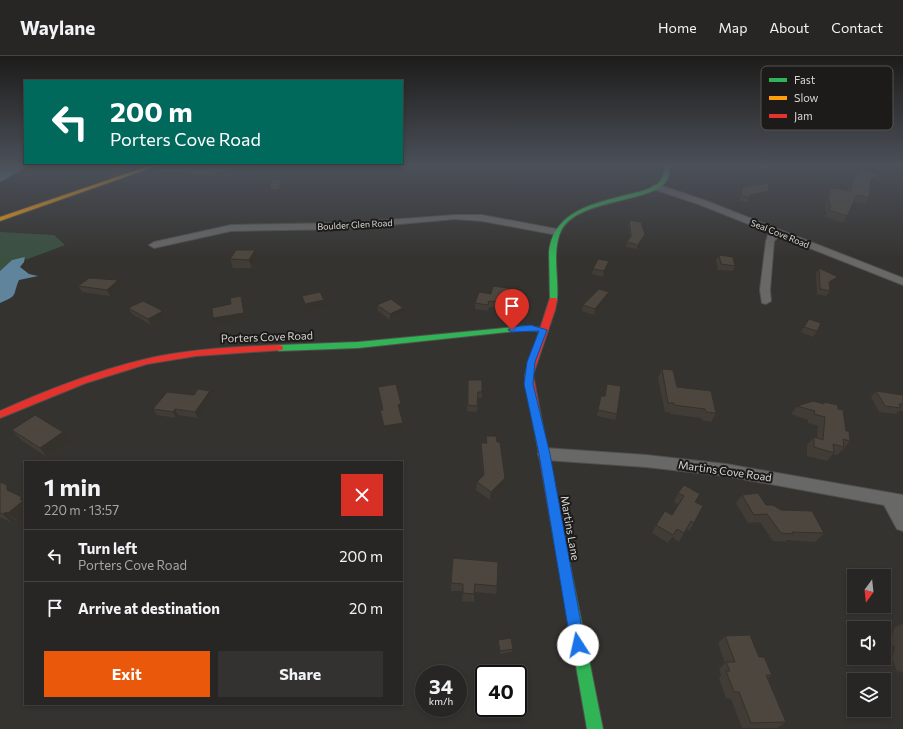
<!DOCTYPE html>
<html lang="en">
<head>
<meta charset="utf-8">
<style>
  :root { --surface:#282624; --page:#343231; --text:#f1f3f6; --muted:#a5a5a6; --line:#444341; --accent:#ea580c }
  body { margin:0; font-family:Commissioner,sans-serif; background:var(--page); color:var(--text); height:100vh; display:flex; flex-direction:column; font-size:15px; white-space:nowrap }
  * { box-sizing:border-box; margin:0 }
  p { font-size:13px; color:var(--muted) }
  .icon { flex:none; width:22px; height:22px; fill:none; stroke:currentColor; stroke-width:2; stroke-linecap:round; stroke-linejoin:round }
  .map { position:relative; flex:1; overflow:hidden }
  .sheet { position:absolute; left:24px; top:405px; width:379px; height:244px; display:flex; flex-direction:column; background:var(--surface); border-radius:0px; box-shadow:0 2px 6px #0003,0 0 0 1px var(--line) }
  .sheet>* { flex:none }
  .guide { position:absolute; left:24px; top:24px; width:379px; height:84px; border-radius:0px; box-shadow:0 2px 6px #0003,0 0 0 1px var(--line); background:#00695c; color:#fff; overflow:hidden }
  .needle { width:26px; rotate:195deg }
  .controls { position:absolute; left:847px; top:513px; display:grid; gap:8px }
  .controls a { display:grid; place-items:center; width:44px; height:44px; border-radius:0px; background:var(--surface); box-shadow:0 2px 6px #0003,0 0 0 1px var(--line); font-size:20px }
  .speed { position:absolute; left:415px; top:609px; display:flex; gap:8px; font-size:20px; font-weight:700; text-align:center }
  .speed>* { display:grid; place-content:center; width:52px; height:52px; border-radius:50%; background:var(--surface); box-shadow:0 2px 6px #0003,0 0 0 1px var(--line); line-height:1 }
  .speed small { font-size:10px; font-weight:400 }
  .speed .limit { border:2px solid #111; border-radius:6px; background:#fff; color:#111 }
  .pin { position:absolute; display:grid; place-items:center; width:34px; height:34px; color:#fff; margin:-41px -17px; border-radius:50% 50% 50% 0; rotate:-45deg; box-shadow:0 0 4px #0007 }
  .pin .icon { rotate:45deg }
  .me { position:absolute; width:44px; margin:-22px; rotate:350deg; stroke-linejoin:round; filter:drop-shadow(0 0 3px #0008) }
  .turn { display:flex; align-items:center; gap:14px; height:84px; padding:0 20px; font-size:18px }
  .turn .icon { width:52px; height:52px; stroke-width:2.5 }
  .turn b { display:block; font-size:28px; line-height:34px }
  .round { display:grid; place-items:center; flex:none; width:42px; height:42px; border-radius:0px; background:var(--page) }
  .head { display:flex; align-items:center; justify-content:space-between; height:68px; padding:0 20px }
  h1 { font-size:24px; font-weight:700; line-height:30px }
  .button { display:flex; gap:8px; margin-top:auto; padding:8px 20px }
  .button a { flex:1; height:46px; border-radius:0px; background:var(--accent); color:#fff; font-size:16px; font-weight:700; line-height:46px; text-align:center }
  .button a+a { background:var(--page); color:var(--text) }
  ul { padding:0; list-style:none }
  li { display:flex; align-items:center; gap:12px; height:52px; padding:0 20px; border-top:1px solid var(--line) }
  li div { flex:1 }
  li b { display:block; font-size:15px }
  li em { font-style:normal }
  header { display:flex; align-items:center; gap:24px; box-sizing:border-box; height:56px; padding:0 20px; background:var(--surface); border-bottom:1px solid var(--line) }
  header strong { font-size:19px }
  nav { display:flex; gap:22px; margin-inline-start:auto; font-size:14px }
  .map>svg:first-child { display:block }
  .green { fill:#3a5140 }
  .water { fill:#60849c }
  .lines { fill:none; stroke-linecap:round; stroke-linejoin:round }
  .street-casing { stroke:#514f4d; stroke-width:2 }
  .fast-casing { stroke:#514f4d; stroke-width:2 }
  .slow-casing { stroke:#514f4d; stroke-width:2 }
  .jam-casing { stroke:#514f4d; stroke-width:2 }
  .street { fill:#686866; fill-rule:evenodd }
  .fast { fill:#30b455; fill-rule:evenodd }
  .slow { fill:#ff9f0a; fill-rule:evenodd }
  .jam { fill:#e5322d; fill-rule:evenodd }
  .wall { fill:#413c35 }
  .shaded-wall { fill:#35312b }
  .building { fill:#4c463e; stroke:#35312b }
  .route { fill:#1a73e8; stroke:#114b97 }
  .labels { text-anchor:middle; stroke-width:4; stroke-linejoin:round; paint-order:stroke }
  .far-street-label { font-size:9px; fill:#d8d6d3; stroke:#1c1b19 }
  .street-label { font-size:11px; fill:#d8d6d3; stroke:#1c1b19 }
  .key { fill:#1c1b19; stroke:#545351; stroke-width:1 }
  .key-label { font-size:11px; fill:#d8d6d3 }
</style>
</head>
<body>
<header>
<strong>Waylane</strong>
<nav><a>Home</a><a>Map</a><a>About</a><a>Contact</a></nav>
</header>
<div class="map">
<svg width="903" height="673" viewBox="0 0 903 673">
  <rect width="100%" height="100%" fill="#353330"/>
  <path class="green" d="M171 109H239L213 119 154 115Z
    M0 176 54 179 65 189 25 204 26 202 12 204 0 215Z"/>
  <path class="water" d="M11 109H31L0 126V110L5 111Z
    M25 201 24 206 20 211 29 218 38 220 19 224C12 240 19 239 0 247V215L12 204Z"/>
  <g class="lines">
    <defs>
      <path id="street" d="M751 109H769V110L766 112Z
        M653 129H659L704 144 903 222V229L779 180 774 185 770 234 771 245 766 248 762 247 760 234 766 185 768 179 771 177 698 148 653 133Z
        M455 159H482L557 173 561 176 557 179 482 165 455 163 346 173 231 175 154 192 149 189 154 186 231 169 346 167Z
        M545 392 646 399 726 408 903 439V475L897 473 884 449 726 420 646 411 545 404 540 402 538 398 540 394Z"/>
      <path id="fast" d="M666 109H670C669 114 669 120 667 124 654 148 575 141 560 177 552 199 559 221 557 244L556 246H550L549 196C554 152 599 147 634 137 643 135 655 132 661 124 664 120 664 113 666 109Z
        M527 270 543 272 547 274 543 276 527 274 358 292 279 295 275 292 279 289 358 286Z
        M552 439 556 441 557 444 603 673H587L547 444 548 441Z"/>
      <path id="slow" d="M152 109H159L0 165V161Z"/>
      <path id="jam" d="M550 242H556L557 244 555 254 533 319 557 444 556 447 552 449 548 447 547 444 525 319Z
        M279 289 282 290 283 292 282 294 196 300 147 308 86 327 0 362V355C47 334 95 315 146 303 189 293 235 291 279 289Z"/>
    </defs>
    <use href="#street" class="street-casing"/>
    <use href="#fast" class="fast-casing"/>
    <use href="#slow" class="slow-casing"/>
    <use href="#jam" class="jam-casing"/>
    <use href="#street" class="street"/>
    <use href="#fast" class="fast"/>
    <use href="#slow" class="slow"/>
    <use href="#jam" class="jam"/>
  </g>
  <path class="wall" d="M852 125H877L870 128 869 142 865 148 853 146 843 167 825 161 827 156 825 155 826 152H825L828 138 831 132 848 135V132Z
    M743 131 769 135 767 140 748 144 747 146 739 145Z
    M629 164 645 178 643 183 637 193 626 191 627 186 630 182 628 169Z
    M255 194 257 202 252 212H233L230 203Z
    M719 199 735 210 733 215 718 214 716 204Z
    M607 211 603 221 592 218 593 213Z
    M819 212 838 221 835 226 829 229 830 235 826 240 817 238 816 217Z
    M78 230H121L110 240 82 236Z
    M508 232 507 237 504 249 500 248 499 252 489 251 488 255 475 253V247L491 238Z
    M608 242 594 259 582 255 583 249Z
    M377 249 404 257 390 264 378 255Z
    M128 252 165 261 151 269 132 258Z
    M809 263 817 275 813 281 801 276Z
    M662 313 677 331 716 357 711 366 702 364 701 362 670 358V356H665L658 322Z
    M468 324 482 336V342H478L477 356 467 355Z
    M607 328 617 358 615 364 597 360 601 340H604Z
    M378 331 401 348 402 357H400L404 375 385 379 382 363 380 354H382Z
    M876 335 903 339V355H899L896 358 879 356 871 341Z
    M213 341 198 362 178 359 176 362 157 359 153 353Z
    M824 346 838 353 850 385 843 394H842L837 399 833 398 827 405 807 400V389L814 381 817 382 818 370 808 367V364L791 358 797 350 822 347Z
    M12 374 70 385 47 401 20 383Z
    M486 380 504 430 490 444 476 434 477 426 483 420 481 396V387H486Z
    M0 426 7 429 15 438 25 443V460L18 466 15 464 12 467 0 461Z
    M678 437 695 446 694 467 689 475 686 473 679 486 672 481 668 487 652 477 656 469 672 459 678 448 674 446Z
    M742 439 766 449 824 477 815 486 786 484 785 486 773 485 760 466 748 467 736 447Z
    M451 527 497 530 496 538 474 536V546L462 545 463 535H451Z
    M903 567V619L902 616 897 615 892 603 895 591 890 588 894 572Z
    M725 580 759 601 772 619 768 622 786 666 777 672H742L731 643 726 642 719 622 721 619 719 613 725 607 718 587Z
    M498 584 513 593 512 596 500 598 498 586Z"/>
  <path class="shaded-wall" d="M881 118 877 125 867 130 871 123Z
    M280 123 281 128V138H271L270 134Z
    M769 135 767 140 748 144 750 139Z
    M645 178 643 183 637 193 638 189Z
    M255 194 257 202 252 212 249 204Z
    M609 205 607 211 603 221 604 215Z
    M838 221 835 226 826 231 829 226Z
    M118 224 121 230 110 240 107 234Z
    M609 236 608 242 594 259 595 253Z
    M241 240 243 246 246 262 215 268 213 262 244 257Z
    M324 244 325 250 306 254 305 248Z
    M403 252 404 257 390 264V258Z
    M163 255 165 261 151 269 148 263Z
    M210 335 213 341 198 362 195 356Z
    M401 348 402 357H399L398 349Z
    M175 353 178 359 176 362 173 356Z
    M403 367 404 375 385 379 384 370Z
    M63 376 70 385 47 401 40 392Z
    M505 422 504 430 490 444 491 436Z
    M7 429 16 438 7 434Z
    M22 441 25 443V460L18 466 8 457 20 443Z
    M6 456 15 464 12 467 3 458Z"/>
  <path class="building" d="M860 114 881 118 871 123 869 142 857 139 847 160 829 154 831 149 828 148 830 145H828L831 132 851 135 852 125Z
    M280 123V133L270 134 271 124Z
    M768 127 769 135 750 139 749 141 741 140 743 131Z
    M629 164 641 166 645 178 638 189 627 186 631 180Z
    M236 194H255L249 204 230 203Z
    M719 199 733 201 735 210 721 208Z
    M598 203 609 205 604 215 593 213Z
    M819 212 838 221 829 226 830 235 820 233Z
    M89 222 118 224 107 234 78 230Z
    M493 230 508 232 505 243H500L499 246 489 245 488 249 475 247 479 236 491 238Z
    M599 233 609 236 595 253 583 249Z
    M320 236 324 244 305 248 302 240Z
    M241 240 244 257 213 262 212 252 231 248 230 242Z
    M391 243 403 252 390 258 377 249Z
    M143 245 163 255 148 263 128 252Z
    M809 263 821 267 817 275 804 271Z
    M662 313 673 314 677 331 711 335 716 357 706 356 705 353 674 349V347H668Z
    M468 324H482V336H478L477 350 468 349Z
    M396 328 401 348 398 349 403 367 384 370 380 354H383L378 331Z
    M607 328 621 330 617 358 598 354 601 340H605Z
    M198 333 210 335 195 356 175 353 173 356 153 353 167 336 194 339Z
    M876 335 903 339V348H899L901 352 885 350Z
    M813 345 824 348V346L838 349V353L843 354 846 375H849L850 385 843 383 844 391 833 388 834 397 814 391V381L823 384 825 361 814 358 815 355 797 350Z
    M35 359 63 376 40 392 12 374Z
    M486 380H496L497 386H500L505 422 491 436 477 426 484 419 481 387H487Z
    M0 426 7 429V434L22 441 20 443 23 445 8 457 6 456 3 458 0 457Z
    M684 429 700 438 695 446 703 450 694 467 691 465 684 477 677 473 673 479 656 469 665 455 672 459 684 440 678 437Z
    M758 437 766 449H773L781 454 812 455 824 477 792 476 793 478 781 477 767 458 754 459 742 439Z
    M453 502 498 506 497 530 475 528 474 538 463 537V528L451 527Z
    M750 579 759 601H764L772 619H766L786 666 751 667 739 636H734L726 615H730L726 606H735L725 580Z
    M511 582 513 593 500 595 498 584Z"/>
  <linearGradient id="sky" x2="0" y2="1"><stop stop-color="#1d1c1a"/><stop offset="0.54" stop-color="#4b5059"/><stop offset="1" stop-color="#4b5059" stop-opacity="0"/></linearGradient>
  <rect width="903" height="203" fill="url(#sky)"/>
  <path class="route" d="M531 269 547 274 535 306 533 328 550 398 585 589 583 594 578 596 573 594 571 589 539 398 524 328 527 306 539 275 512 276 508 274 512 271Z"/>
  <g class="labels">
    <g class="far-street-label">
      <text transform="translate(355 169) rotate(-3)" y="3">Boulder Glen Road</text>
      <text transform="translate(780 178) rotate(22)" y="3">Seal Cove Road</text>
    </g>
    <g class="street-label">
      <text transform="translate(267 281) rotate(-2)" y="4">Porters Cove Road</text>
      <text transform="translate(725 415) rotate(8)" y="4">Martins Cove Road</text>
      <text transform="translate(570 472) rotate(80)" y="4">Martins Lane</text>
    </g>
  </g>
  <rect x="761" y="10" width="132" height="64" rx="6" class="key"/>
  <rect x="769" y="22" width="18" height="4" fill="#30b455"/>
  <rect x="769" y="40" width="18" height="4" fill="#ff9f0a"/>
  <rect x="769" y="58" width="18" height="4" fill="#e5322d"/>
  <g class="key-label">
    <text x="794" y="28">Fast</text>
    <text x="794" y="46">Slow</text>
    <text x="794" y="64">Jam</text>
  </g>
</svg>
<div class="controls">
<a><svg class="needle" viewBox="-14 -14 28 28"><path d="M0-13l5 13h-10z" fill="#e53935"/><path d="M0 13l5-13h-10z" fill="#a5a5a6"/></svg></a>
<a><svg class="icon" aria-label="sound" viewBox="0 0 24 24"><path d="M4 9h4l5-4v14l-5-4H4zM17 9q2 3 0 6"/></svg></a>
<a><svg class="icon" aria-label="layers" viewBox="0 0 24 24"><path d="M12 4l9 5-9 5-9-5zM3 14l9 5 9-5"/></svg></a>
</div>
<div class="speed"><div>34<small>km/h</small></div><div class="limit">40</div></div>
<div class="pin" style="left:512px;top:274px;background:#d93025"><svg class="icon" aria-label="arrive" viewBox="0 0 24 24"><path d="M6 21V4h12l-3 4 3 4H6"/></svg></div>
<svg class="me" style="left:578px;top:589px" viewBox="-20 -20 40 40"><circle r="19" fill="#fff"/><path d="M0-13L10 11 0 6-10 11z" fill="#1a73e8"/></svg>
<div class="guide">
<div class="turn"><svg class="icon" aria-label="left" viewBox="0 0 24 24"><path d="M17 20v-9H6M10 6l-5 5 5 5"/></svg><div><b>200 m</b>Porters Cove Road</div></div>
</div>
<section class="sheet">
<div class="head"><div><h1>1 min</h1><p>220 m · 13:57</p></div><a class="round" style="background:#d93025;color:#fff"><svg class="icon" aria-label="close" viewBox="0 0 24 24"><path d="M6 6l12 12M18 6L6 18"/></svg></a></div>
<ul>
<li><svg class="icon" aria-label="left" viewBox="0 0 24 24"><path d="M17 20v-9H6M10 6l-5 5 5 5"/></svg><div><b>Turn left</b><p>Porters Cove Road</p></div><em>200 m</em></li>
<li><svg class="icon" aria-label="arrive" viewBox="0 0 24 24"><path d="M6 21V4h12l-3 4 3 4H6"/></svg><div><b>Arrive at destination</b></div><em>20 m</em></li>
</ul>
<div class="button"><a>Exit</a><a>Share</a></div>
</section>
</div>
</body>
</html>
